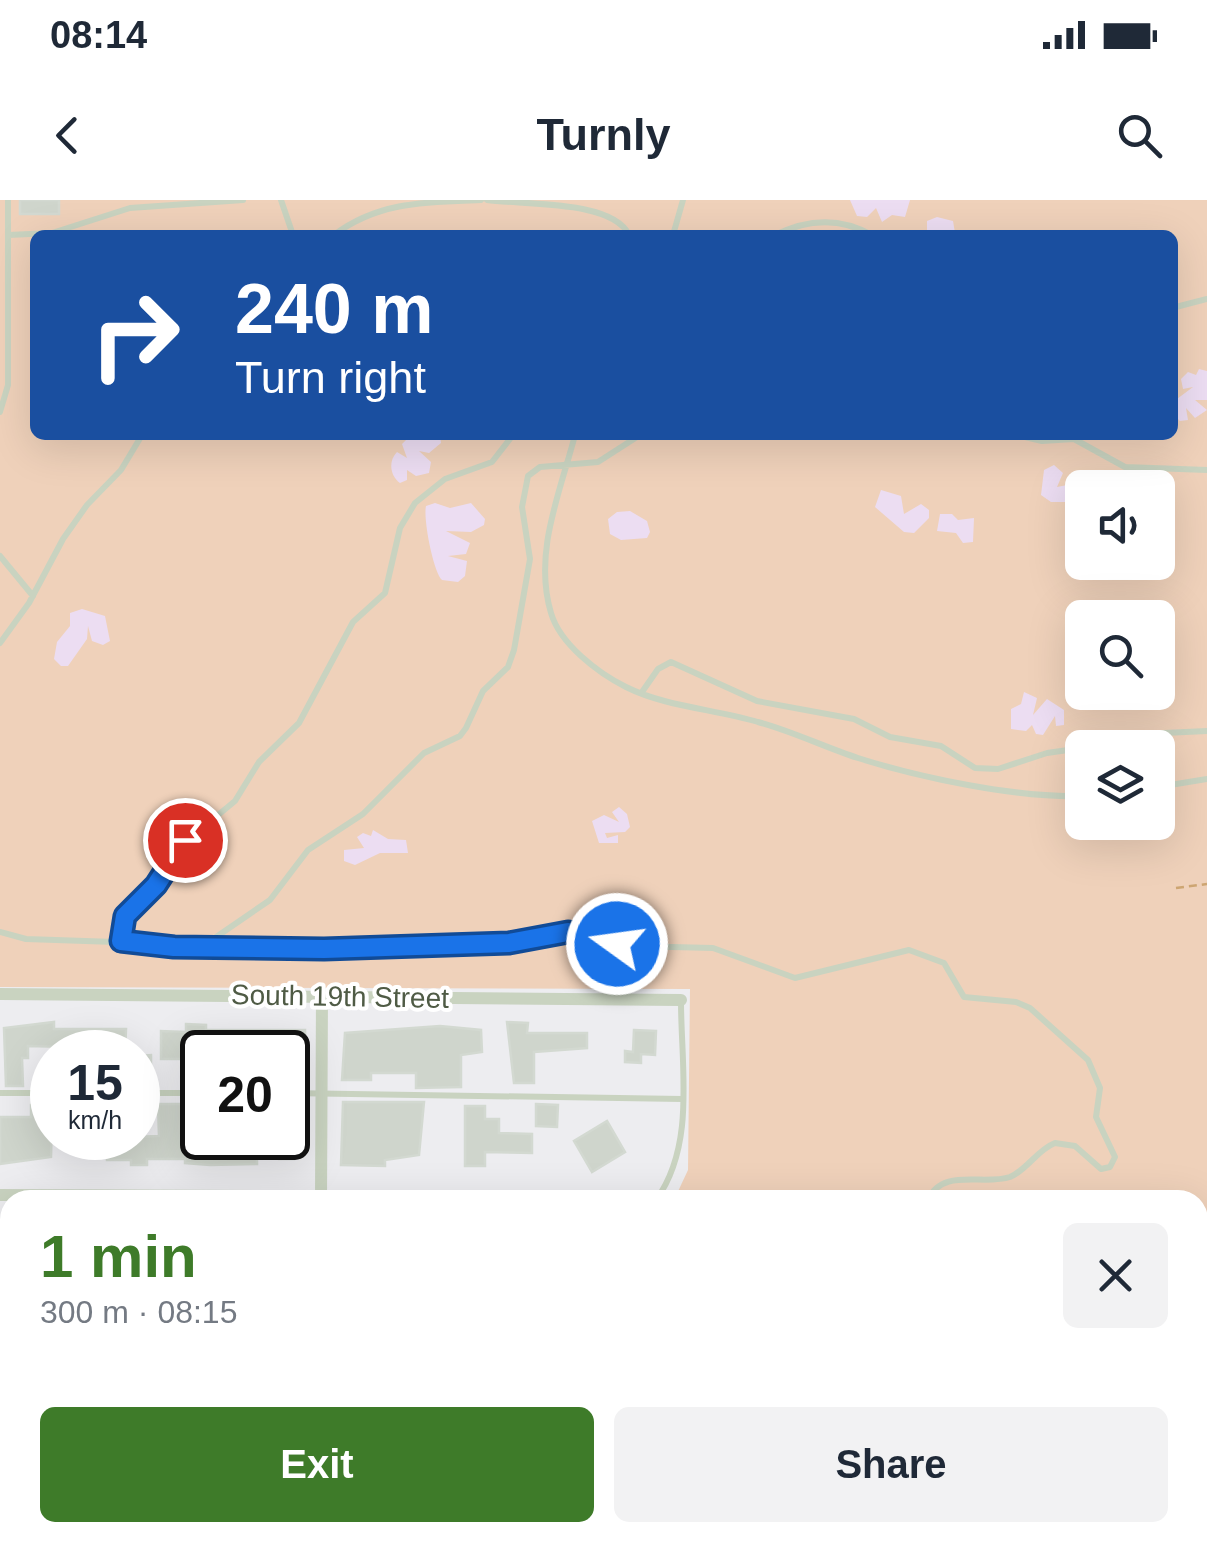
<!DOCTYPE html>
<html lang="en">
<head>
<meta charset="utf-8">
<style>
  :root { --surface:#fff; --page:#f2f2f3; --text:#1f2937; --muted:#747a83; --accent:#3e7b29 }
  body { margin:0; font-family:Helvetica,sans-serif; background:var(--page); color:var(--text); height:100vh; display:flex; flex-direction:column; font-size:38px; white-space:nowrap }
  * { box-sizing:border-box; margin:0 }
  p { font-size:32px; color:var(--muted) }
  .icon { flex:none; width:55px; height:55px; fill:none; stroke:currentColor; stroke-width:2; stroke-linecap:round; stroke-linejoin:round }
  .map { position:relative; flex:1; overflow:hidden }
  .sheet { position:absolute; left:0px; top:990px; width:1208px; height:352px; display:flex; flex-direction:column; background:var(--surface); border-radius:30px 30px 0 0; box-shadow:0 10px 40px #0002 }
  .sheet>* { flex:none }
  .guide { position:absolute; left:30px; top:30px; width:1148px; height:210px; border-radius:15px; box-shadow:0 10px 40px #0002; background:#1a4fa0; color:#fff; overflow:hidden }
  .buttons { position:absolute; left:1065px; top:270px; display:grid; gap:20px }
  .buttons a { display:grid; place-items:center; width:110px; height:110px; border-radius:15px; background:var(--surface); box-shadow:0 10px 40px #0002; font-size:50px }
  .speed { position:absolute; left:30px; top:830px; display:flex; gap:20px; font-size:50px; font-weight:700; text-align:center }
  .speed>* { display:grid; place-content:center; width:130px; height:130px; border-radius:50%; background:var(--surface); box-shadow:0 10px 40px #0002; line-height:1 }
  .speed small { font-size:25px; font-weight:400 }
  .speed .limit { border:5px solid #111; border-radius:15px; background:#fff; color:#111 }
  .pin { position:absolute; display:grid; place-items:center; width:85px; height:85px; color:#fff; margin:-42px; border:5px solid #fff; border-radius:50%; box-shadow:0 2px 10px #0007 }
  .me { position:absolute; width:110px; margin:-55px; rotate:284deg; stroke-linejoin:round; filter:drop-shadow(0 0 8px #0008) }
  .turn { display:flex; align-items:center; gap:35px; height:210px; padding:0 40px; font-size:45px }
  .turn .icon { width:130px; height:130px; stroke-width:2.5 }
  .turn b { display:block; font-size:70px; line-height:85px }
  .round { display:grid; place-items:center; flex:none; width:105px; height:105px; border-radius:15px; background:var(--page) }
  .head { display:flex; align-items:center; justify-content:space-between; height:170px; padding:0 40px }
  h1 { font-size:60px; font-weight:600; line-height:75px; color:var(--accent) }
  .action { display:flex; gap:20px; margin-top:auto; padding:20px 40px }
  .action a { flex:1; height:115px; border-radius:15px; background:var(--accent); color:#fff; font-size:40px; font-weight:600; line-height:115px; text-align:center }
  .action a+a { background:var(--page); color:var(--text) }
  .status { display:flex; justify-content:space-between; align-items:center; height:70px; padding:0 50px; background:var(--surface); direction:ltr }
  .status svg { height:28px; fill:currentColor }
  header { display:flex; justify-content:space-between; align-items:center; height:130px; padding:0 40px; background:var(--surface); font-size:45px; font-weight:600 }
  .map>svg:first-child { display:block }
  .green { fill:#efd1ba; fill-rule:evenodd }
  .sand { fill:#ecddf2 }
  .building { fill:#cfd5cc; stroke:#d3d9d1; stroke-width:2.5 }
  .lines { fill:none; stroke-linecap:round; stroke-linejoin:round }
  .path { stroke:#cda572; stroke-width:2.5; stroke-dasharray:8 5; stroke-linecap:butt }
  .service { stroke:#c9d3c0; stroke-width:6 }
  .minor { stroke:#c9d3c0; stroke-width:12 }
  .route-casing { stroke:#114b97; stroke-width:25 }
  .route { stroke:#1a73e8; stroke-width:18 }
  .labels { text-anchor:middle; stroke-width:8; stroke-linejoin:round; paint-order:stroke }
  .street-label { font-size:28px; fill:#4f5b45; stroke:#fff }
</style>
</head>
<body>
<div class="status"><b>08:14</b><svg viewBox="0 0 49 12"><path d="M0 12V9h3v3zM5 12V6h3v6zM10 12V3h3v9zM15 12V0h3v12zM26 1h20v11H26zM47 4h2v5h-2z"/></svg></div>
<header><svg class="icon" aria-label="back" viewBox="0 0 24 24"><path d="M15 5l-7 7 7 7"/></svg>Turnly<svg class="icon" aria-label="search" viewBox="0 0 24 24"><circle cx="10" cy="10" r="6"/><path d="M15 15l6 6"/></svg></header>
<div class="map">
<svg width="1207" height="1342" viewBox="0 0 1207 1342">
  <rect width="100%" height="100%" fill="#ededf0"/>
  <path class="green" d="M0 0H1207V1266L1198 1271V1000H674L688 970 690 789 0 787ZM35 35H1172V235H35ZM1082 288H1158V362H1082ZM1082 418H1158V492H1082ZM1082 548H1158V622H1082Z
    M767 1332H1175V1342H766Z
    M512 1333H604L612 1342H514Z"/>
  <path class="sand" d="M850 0H910L905 17 892 15 882 22 876 8 867 17 857 16Z
    M937 17 953 21 955 33 927 30V21Z
    M1199 169 1207 171V200H1195L1207 210 1195 218 1186 208 1188 220 1180 221 1174 215 1173 202 1193 187 1183 189 1181 179 1188 172 1196 175Z
    M411 235H440L441 243 429 253 419 251 431 262 429 273 416 276 407 270V280L400 283C390 276 388 261 397 252L407 258 402 244Z
    M1054 265 1063 273 1057 287 1077 283 1081 293 1078 302H1051L1041 295 1044 270Z
    M881 290 901 296 904 314 921 304 929 310V318L914 333 904 332 875 307Z
    M435 303 450 308 471 303 485 319 484 325 471 332 446 331 470 343 466 354 448 356 467 361 465 376 458 382 442 380C433 371 423 318 426 306Z
    M630 311 647 321 650 332 647 338 621 340 610 334 608 319 617 312Z
    M940 314H952L958 320 974 318 973 342 963 343 956 333 937 331Z
    M82 409 105 416 110 441 103 445 92 441 88 426 87 439 68 466H61L54 459 57 442 70 426V413Z
    M1024 492 1037 498 1033 515 1047 499 1064 510V525L1056 526 1055 516 1043 535 1036 534 1032 525 1026 531 1011 529V509L1021 504Z
    M619 607 627 614 630 627 625 632 605 633 607 638 618 635V643H599L592 621 604 615 619 622 612 612Z
    M373 630 388 639 406 640 408 653H380L355 665 344 661V650L364 648 357 637 363 633 371 636Z"/>
  <path class="building" d="M20 0H59V14H20Z
    M54 822V829H126L125 852H110L111 848 28 846V858H22L23 886H6L4 828Z
    M507 822 528 823 527 833H587V848L534 852V883H514Z
    M186 824 206 825V830H305L306 866 288 867V852H202V886H184L185 859H161V831L186 832Z
    M440 826 481 830 482 852 461 855V887L416 888V873H371V880H342L345 833Z
    M634 830 656 831 655 855 641 854V863L625 862V851L633 852Z
    M151 855V886H138V856Z
    M184 900H202V938H257V964L210 965 185 963V959H147V965H131V960H107L108 938 159 936 158 904H183Z
    M343 902H424L419 955 385 960V966L341 965Z
    M536 904 558 905 557 927 536 926Z
    M31 905 47 906V918H52L51 957 0 964V917H31Z
    M465 906H485V919H499V933L532 934V953L485 952V966H465Z
    M607 921 625 952 592 972 574 941Z
    M279 938H294V959H279Z"/>
  <g class="lines">
    <path class="path" d="M1176 688 1207 684"/>
    <path class="service" d="M281 0 293 35
      M487 0C524 5 613 0 629 35
      M8 35 52 33 130 8 243 0
      M334 35C379 1 428 2 481 0
      M673 35 683 0
      M775 35C807 19 840 17 872 35
      M1172 108 1207 99
      M0 212 8 185V0
      M575 235C560 293 533 353 551 413 560 444 598 473 626 487 666 507 715 509 758 522 792 531 824 547 858 558 921 578 1017 598 1082 596
      M1016 235 1042 241 1074 239 1125 267 1207 270
      M0 356 33 396
      M0 443 29 403 63 339 87 305 121 270 142 235
      M642 492 658 469 671 462 757 501 854 519 890 537 941 546 975 568 998 569 1047 553 1082 548
      M1086 548 1121 535 1207 531
      M1158 587 1207 579
      M0 732 26 739 324 749 509 743 568 732 630 746 713 748 795 778 909 750 944 763 964 797 1016 802 1030 808 1088 860 1100 888 1096 917 1115 957 1110 967 1101 969 1075 946 1055 943C1037 950 1027 970 1010 977 983 986 942 967 928 1000
      M121 741 125 716 156 685 177 649 235 601 259 562 299 523 353 422 385 393 400 328 415 303 445 279 492 262 513 235
      M203 746 270 700 308 650 363 614 424 553 460 536 466 528 483 491 508 467 514 450 530 359 522 307 528 276 540 267 598 262 640 235
      M0 893H52
      M138 893H202
      M288 893 682 899
      M656 1000C696 945 681 866 681 802
      M0 1105H10
      M1198 1171 1207 1170
      M613 1332 618 1342
      M665 1332 670 1342
      M809 1342 821 1332"/>
    <path class="minor" d="M0 794 681 800
      M0 995 539 997
      M321 1000 322 795
      M0 1224H10
      M501 1332 503 1342
      M320 1342V1332"/>
  </g>
  <g class="lines">
    <defs>
      <path id="route" d="M185 640 156 685 125 716 121 741 174 747 324 749 509 743 568 732 617 744"/>
    </defs>
    <use href="#route" class="route-casing"/>
    <use href="#route" class="route"/>
  </g>
  <g class="labels">
    <g class="street-label">
      <text transform="translate(340 796) rotate(1)" y="10">South 19th Street</text>
    </g>
  </g>
</svg>
<div class="buttons">
<a><svg class="icon" aria-label="sound" viewBox="0 0 24 24"><path d="M4 9h4l5-4v14l-5-4H4zM17 9q2 3 0 6"/></svg></a>
<a><svg class="icon" aria-label="search" viewBox="0 0 24 24"><circle cx="10" cy="10" r="6"/><path d="M15 15l6 6"/></svg></a>
<a><svg class="icon" aria-label="layers" viewBox="0 0 24 24"><path d="M12 4l9 5-9 5-9-5zM3 14l9 5 9-5"/></svg></a>
</div>
<div class="speed"><div>15<small>km/h</small></div><div class="limit">20</div></div>
<div class="pin" style="left:185px;top:640px;background:#d93025"><svg class="icon" aria-label="arrive" viewBox="0 0 24 24"><path d="M6 21V4h12l-3 4 3 4H6"/></svg></div>
<svg class="me" style="left:617px;top:744px" viewBox="-20 -20 40 40"><circle r="17" fill="#1a73e8" stroke="#fff" stroke-width="3"/><path d="M0-11L8 9 0 5-8 9z" fill="#fff"/></svg>
<div class="guide">
<div class="turn"><svg class="icon" aria-label="right" viewBox="0 0 24 24"><path d="M7 20v-9h11M14 6l5 5-5 5"/></svg><div><b>240 m</b>Turn right</div></div>
</div>
<section class="sheet">
<div class="head"><div><h1>1 min</h1><p>300 m · 08:15</p></div><a class="round"><svg class="icon" aria-label="close" viewBox="0 0 24 24"><path d="M6 6l12 12M18 6L6 18"/></svg></a></div>
<div class="action"><a>Exit</a><a>Share</a></div>
</section>
</div>
</body>
</html>
